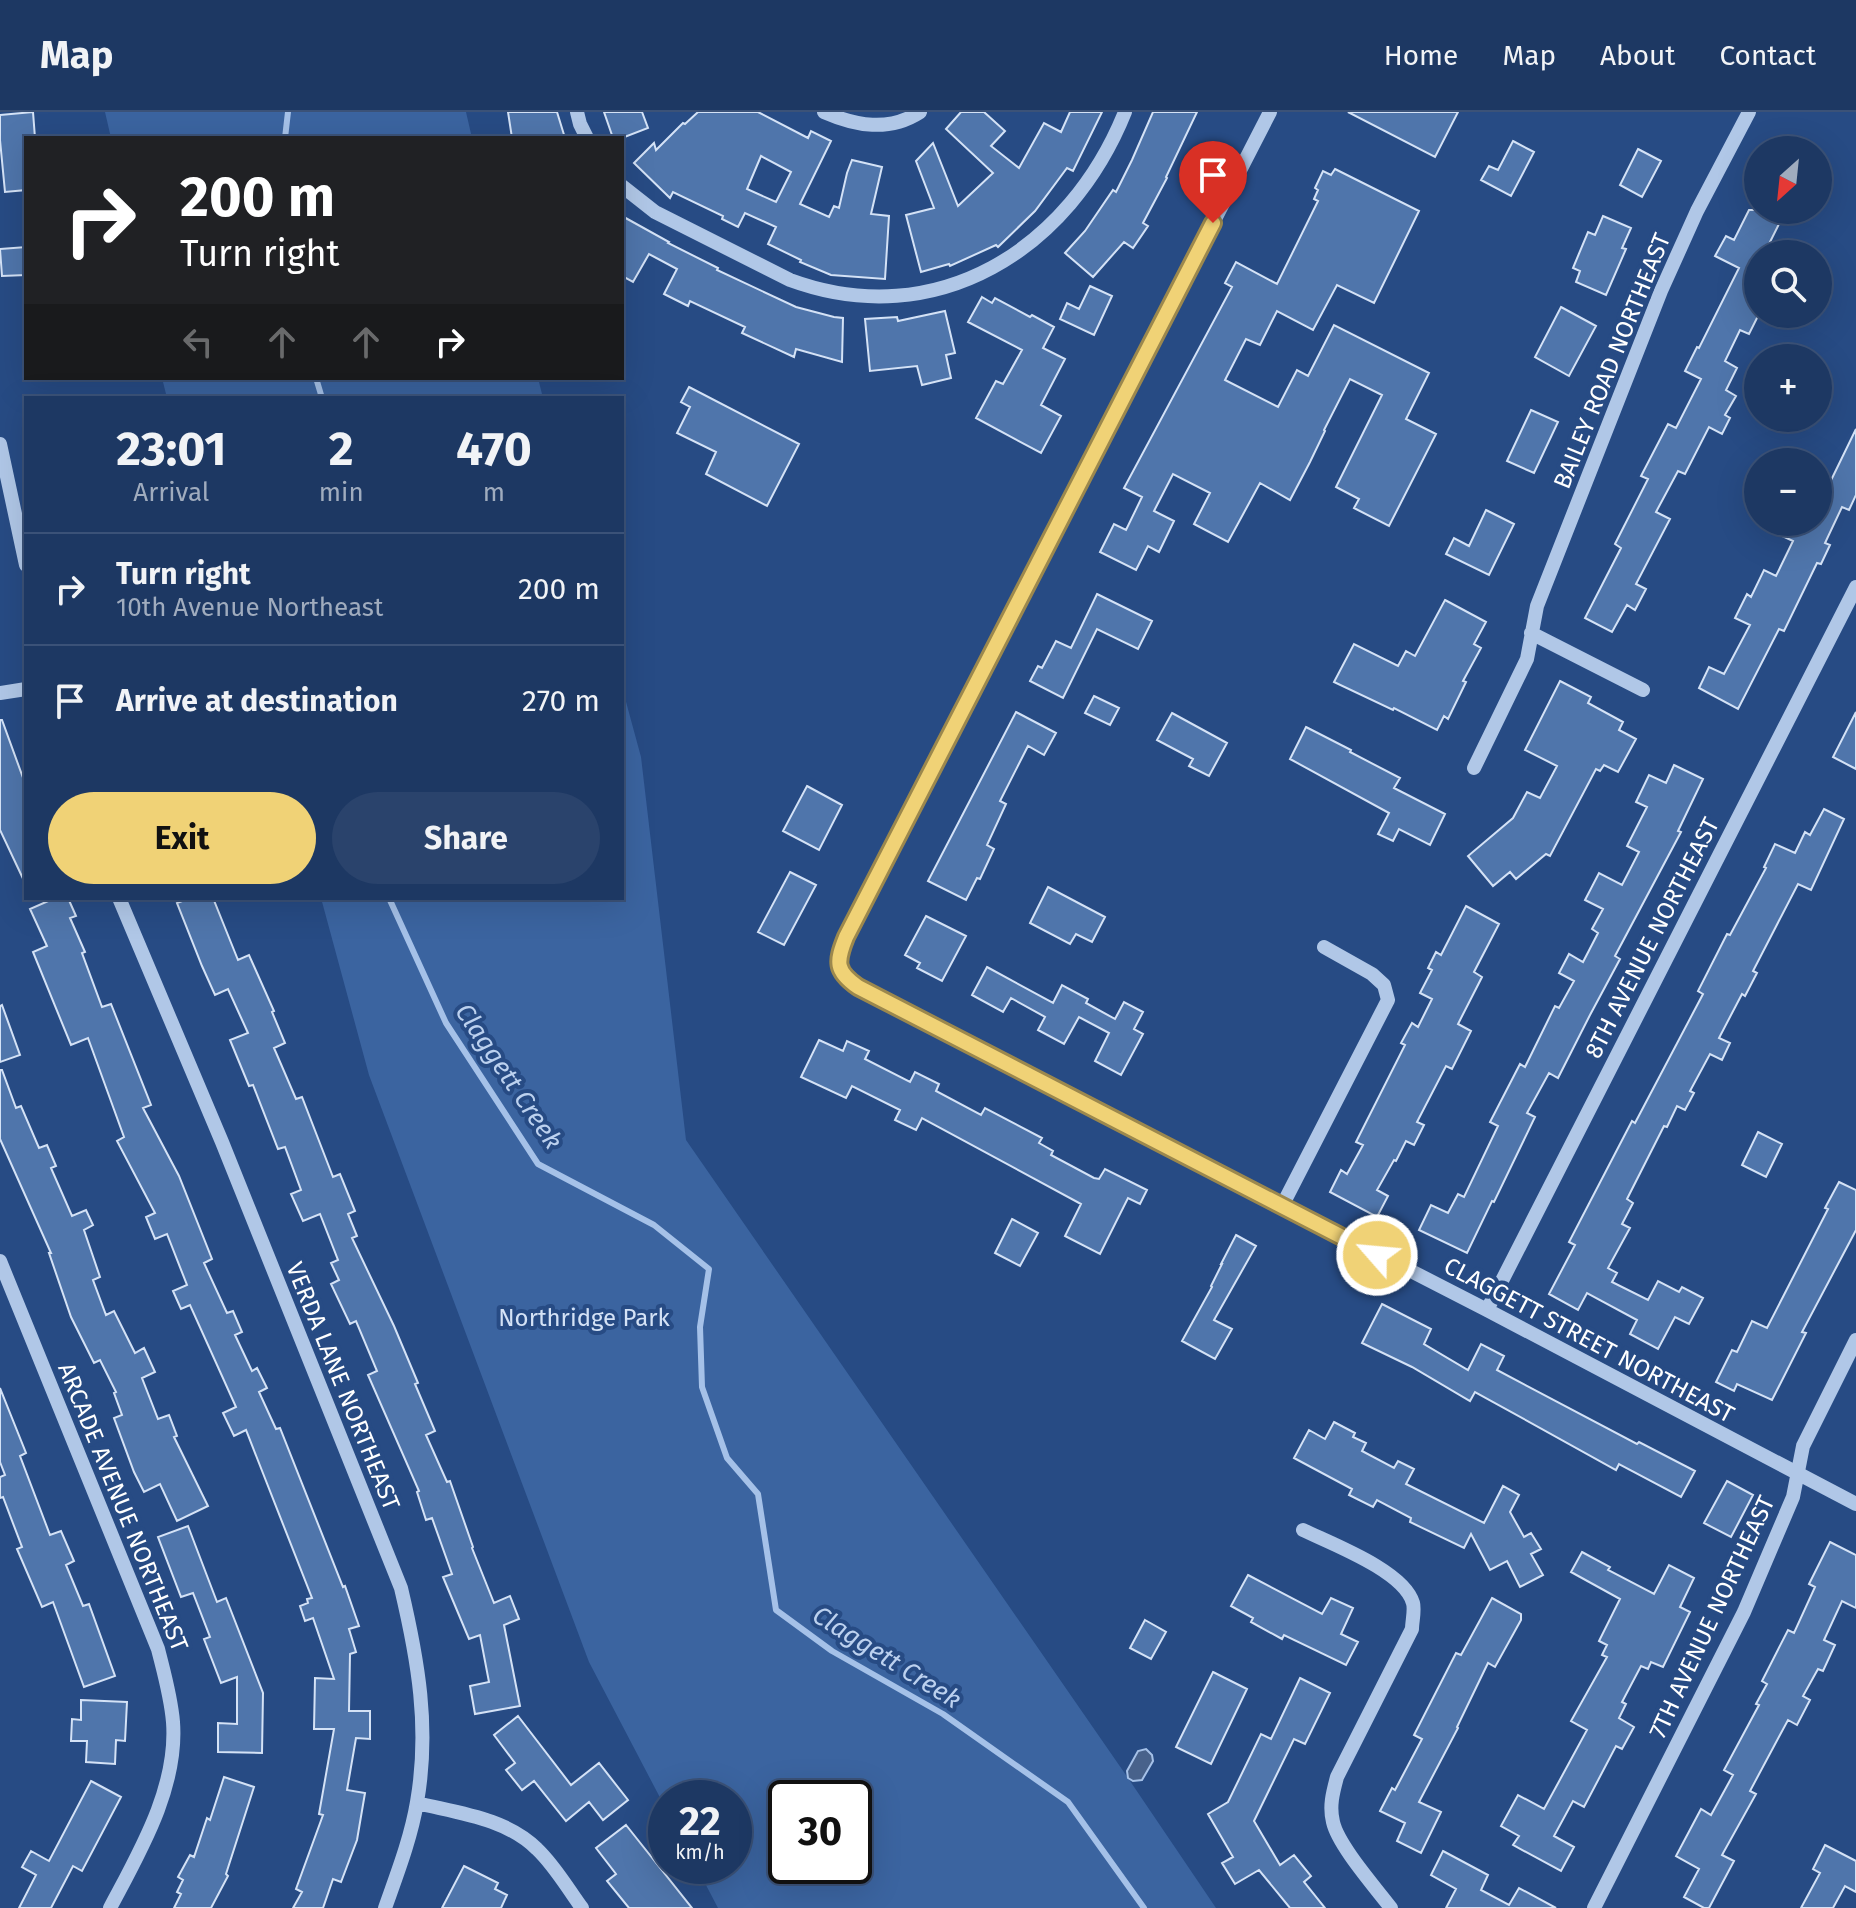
<!DOCTYPE html>
<html lang="en">
<head>
<meta charset="utf-8">
<style>
  :root { --surface:#1d3863; --page:#2a436c; --text:#f1f3f6; --muted:#a0acbe; --line:#3b5278; --accent:#f0d276 }
  body { margin:0; font-family:"Fira Sans",sans-serif; background:var(--page); color:var(--text); height:100vh; display:flex; flex-direction:column; font-size:30px; white-space:nowrap }
  * { box-sizing:border-box; margin:0 }
  p { font-size:26px; color:var(--muted) }
  .icon { flex:none; width:44px; height:44px; fill:none; stroke:currentColor; stroke-width:2; stroke-linecap:round; stroke-linejoin:round }
  .map { position:relative; flex:1; overflow:hidden }
  .details { position:absolute; left:24px; top:284px; width:600px; height:504px; display:flex; flex-direction:column; background:var(--surface); border-radius:0px; box-shadow:0 8px 32px #0002,0 0 0 2px var(--line) }
  .details>* { flex:none }
  .hud { position:absolute; left:24px; top:24px; width:600px; height:244px; border-radius:0px; box-shadow:0 8px 32px #0002,0 0 0 2px var(--line); background:#202124; color:#fff; overflow:hidden }
  .needle { width:52px; rotate:207deg }
  .buttons { position:absolute; left:1744px; top:24px; display:grid; gap:16px }
  .buttons a { display:grid; place-items:center; width:88px; height:88px; border-radius:50%; background:var(--surface); box-shadow:0 8px 32px #0002,0 0 0 2px var(--line); font-size:40px }
  .speed { position:absolute; left:648px; top:1668px; display:flex; gap:16px; font-size:40px; font-weight:700; text-align:center }
  .speed>* { display:grid; place-content:center; width:104px; height:104px; border-radius:50%; background:var(--surface); box-shadow:0 8px 32px #0002,0 0 0 2px var(--line); line-height:1 }
  .speed small { font-size:20px; font-weight:400 }
  .speed .limit { border:4px solid #111; border-radius:12px; background:#fff; color:#111 }
  .pin { position:absolute; display:grid; place-items:center; width:68px; height:68px; color:#fff; margin:-82px -34px; border-radius:50% 50% 50% 0; rotate:-45deg; box-shadow:0 0 8px #0007 }
  .pin .icon { rotate:45deg }
  .me { position:absolute; width:88px; margin:-44px; rotate:297deg; stroke-linejoin:round; filter:drop-shadow(0 0 6px #0008) }
  .turn { display:flex; align-items:center; gap:28px; height:168px; padding:0 24px; font-size:36px }
  .turn .icon { width:104px; height:104px; stroke-width:2.5 }
  .turn b { display:block; font-size:56px; line-height:68px }
  .lanes { display:flex; align-items:center; height:76px; padding:0 24px; background:#0003; justify-content:center; gap:40px; direction:ltr }
  .lanes .off { opacity:.35 }
  .eta { display:flex; justify-content:space-evenly; align-items:center; height:136px; text-align:center }
  .eta b { font-size:48px; font-weight:700; line-height:56px }
  .cta { display:flex; gap:16px; margin-top:auto; padding:16px 24px }
  .cta a { flex:1; height:92px; border-radius:48px; background:var(--accent); color:#111; font-size:32px; font-weight:700; line-height:92px; text-align:center }
  .cta a+a { background:var(--page); color:var(--text) }
  ul { padding:0; list-style:none }
  li { display:flex; align-items:center; gap:24px; height:112px; padding:0 24px; border-top:2px solid var(--line) }
  li div { flex:1 }
  li b { display:block; font-size:30px }
  li em { font-style:normal }
  header { display:flex; align-items:center; gap:48px; box-sizing:border-box; height:112px; padding:0 40px; background:var(--surface); border-bottom:2px solid var(--line) }
  header strong { font-size:38px }
  nav { display:flex; gap:44px; margin-inline-start:auto; font-size:28px }
  .map>svg:first-child { display:block }
  .green { fill:#3b64a0; fill-rule:evenodd }
  .water { fill:#48628b; stroke:#a5c1e8; stroke-width:2 }
  .lines { fill:none; stroke-linecap:round; stroke-linejoin:round }
  .stream { stroke:#a5c1e8; stroke-width:6 }
  .building { fill:#4f75ab; stroke:#d4e2f6; stroke-width:2; fill-rule:evenodd }
  .minor { stroke:#b0c7e7; stroke-width:14 }
  .route-casing { stroke:#9c884d; stroke-width:20 }
  .route { stroke:#f0d276; stroke-width:14 }
  .labels { text-anchor:middle; stroke-width:8; stroke-linejoin:round; paint-order:stroke }
  .street-label { font-size:24px; fill:#fff; stroke:#274b84 }
  .park-label { font-size:24px; fill:#d4e2f6; stroke:#274b84 }
  .water-label { font-size:26px; font-style:italic; fill:#bcd1ef; stroke:#274b84 }
</style>
</head>
<body>
<header>
<strong>Map</strong>
<nav><a>Home</a><a>Map</a><a>About</a><a>Contact</a></nav>
</header>
<div class="map">
<svg width="1856" height="1796" viewBox="0 0 1856 1796">
  <rect width="100%" height="100%" fill="#274b84"/>
  <path class="green" d="M105 0H466L472 26H111Z
    M162 266H538L543 286H167Z
    M622 575 641 645 686 1028 1128 1666 1216 1796H718L696 1754H734V1686H666V1697L589 1550 369 963 321 786H622ZM854 1686V1754H786V1686Z"/>
  <path class="water" d="M1146 1637 1152 1643 1153 1649 1142 1668 1133 1669 1128 1666 1127 1659 1138 1639Z"/>
  <g class="lines">
    <path class="stream" d="M285 26 288 0
      M316 266 322 286
      M389 786 446 911 538 1052 654 1113 709 1157 700 1215 702 1275 727 1346 758 1382 776 1498 832 1539 943 1602 1068 1690 1144 1796"/>
  </g>
  <path class="building" d="M33 0 35 26H26V78L5 80 0 28V3Z
    M508 0H557L565 26H512Z
    M604 0H642L648 16 622 26H613Z
    M698 0H758L808 26 811 19 831 29 800 92 829 105 834 94 839 96 847 61 852 48 882 55 871 102 889 104 885 167 831 163 800 150 801 148 768 132 776 115 745 101 738 115 722 107 723 104 673 80 670 86 634 51 654 31 656 38 683 11 685 12ZM761 44 791 60 776 90 747 77Z
    M961 0H984L1005 19 991 34 1019 56 1044 11 1061 20 1070 0H1102L1073 59 1067 56 1035 99 998 135 996 133 950 154 949 152 921 160 906 103 934 96 916 49 933 31 958 94 993 61 946 17Z
    M1153 0H1197L1166 65 1167 66 1143 111 1148 114 1133 136 1124 130 1093 165 1065 141 1085 119 1113 78 1116 80 1132 48Z
    M1348 0H1458L1435 45Z
    M1513 29 1534 40 1511 84 1481 68 1489 54 1498 58Z
    M1638 37 1661 49 1642 85 1620 73Z
    M1335 57 1419 99 1374 191 1337 173 1313 218 1277 199 1260 233 1246 227 1225 268 1278 295 1297 258 1308 264 1334 213 1429 261 1406 307 1436 322 1389 414 1354 396 1359 387 1336 375 1382 283 1350 267 1324 318 1325 319 1310 350 1290 388 1260 371 1228 430 1194 412 1210 381 1173 362 1154 399 1174 409 1159 440 1148 434 1136 458 1100 440 1114 412 1126 418 1142 385 1124 376 1232 175 1225 171 1236 150 1277 172 1318 89 1314 87 1318 78 1315 76 1323 59 1331 63Z
    M1749 98H1786L1764 142H1758V154L1745 181 1758 187V204L1749 222 1740 218 1725 249 1737 256 1726 278 1736 284 1725 303 1730 306 1722 322 1709 315 1685 362 1678 359 1656 400 1670 407 1636 472 1646 477 1635 498 1627 493 1612 520 1585 506 1621 436 1615 432 1648 367 1641 364 1668 312 1676 316 1701 267 1685 259 1697 235 1699 236 1739 156 1715 144 1726 124 1734 128Z
    M622 104 669 130 668 131 718 156 717 158 796 195 834 205 843 206 842 250 796 237 794 245 742 221 745 215 690 189 688 194 664 182 677 157 649 142 633 170 622 164Z
    M1603 104 1631 116 1622 136 1626 137 1606 183 1576 170 1580 159 1573 156 1588 120 1595 123Z
    M26 135V163L2 164 0 137Z
    M1090 174 1112 184 1094 223 1060 207 1067 191 1079 197Z
    M982 185 992 191 995 186 1030 205 1032 203 1054 215 1043 236 1065 247 1041 293 1061 304 1041 341 976 306 996 269 1003 272 1022 238 968 210Z
    M1561 195 1596 214 1569 264 1535 245Z
    M945 199 955 241 946 243 951 266 922 273 917 254 870 259 865 207 897 205 898 209Z
    M689 275 799 332 767 394 706 362 716 340 677 321 690 295 681 290Z
    M1531 298 1558 310 1534 361 1507 349Z
    M1856 317V383L1849 398 1842 395 1825 431 1830 433 1821 452 1817 451 1784 519 1779 517 1738 597 1699 576 1709 555 1724 562 1750 513 1735 506 1747 482 1751 485 1764 458 1776 464 1793 429 1780 423 1786 410H1818V395Z
    M1486 398 1514 412 1489 463 1446 442 1454 426 1469 434Z
    M1097 482 1152 509 1138 537 1097 517 1063 586 1030 569 1038 554 1042 556 1056 529 1071 536Z
    M1445 488 1486 510 1474 532 1481 536 1463 569 1466 570 1448 607 1444 604 1437 618 1394 596 1393 598 1334 570 1354 532 1398 554 1406 539 1415 544Z
    M1560 569 1591 585 1588 591 1623 610 1619 618 1636 627 1618 660 1604 653 1600 659 1596 657 1550 744 1546 742 1516 767 1510 760 1493 774 1468 744 1513 706 1527 680 1540 686 1557 654 1525 638Z
    M1094 584 1119 596 1110 613 1085 601Z
    M1016 600 1056 621 1044 643 1028 634 1000 689 1006 692 987 733 994 737 980 767 977 766 966 788 928 769Z
    M1856 600V657L1833 645Z
    M1172 601 1227 631 1209 664 1189 654 1193 647 1157 628Z
    M0 608H2L26 674V773L0 718Z
    M1306 615 1351 638 1350 640 1400 666 1394 676 1445 702 1430 733 1399 717 1393 729 1378 722 1389 701 1290 647Z
    M1674 653 1703 667 1678 719 1681 720 1615 844 1620 847 1590 903 1558 966 1549 961 1527 1001 1535 1005 1494 1090 1492 1089 1467 1141 1419 1118 1431 1093 1448 1101 1458 1082 1464 1085 1498 1014 1490 1010 1520 952 1525 955 1555 894 1559 896 1574 869 1559 861 1569 842 1583 850 1598 821 1592 817 1603 797 1585 788 1599 761 1622 773 1639 740 1627 734 1647 695 1636 690 1649 663 1666 671Z
    M807 674 842 693 819 738 783 719Z
    M1824 697 1844 707 1811 778 1798 772 1753 859 1757 861 1745 884 1742 882 1719 926 1730 931 1722 948 1710 942 1690 979 1694 981 1685 998 1677 994 1667 1015 1664 1014 1627 1087 1633 1091 1622 1112 1630 1116 1608 1156 1617 1161 1612 1170 1648 1188 1658 1169 1679 1180 1682 1175 1703 1186 1689 1212 1675 1205 1658 1237 1630 1222 1637 1208 1587 1181 1578 1198 1549 1182 1575 1133 1569 1130 1632 1009 1635 1011 1703 882 1698 879 1727 822 1730 823 1766 756 1764 755 1775 732 1795 741 1805 720 1810 723Z
    M790 760 816 773 784 833 758 820Z
    M1048 775 1105 805 1092 830 1076 822 1070 832 1030 811Z
    M55 786H68L76 804 70 806 85 840 82 841 102 895 111 892 151 993 143 996 179 1064 212 1147 204 1151 227 1201 233 1199 242 1220 235 1223 252 1259 257 1256 267 1276 259 1280 276 1317 280 1316 343 1475 345 1474 359 1514 349 1517 356 1540 350 1542 349 1599H370V1627L356 1626 347 1678 365 1681 357 1728 341 1770 333 1767 323 1796H293L302 1780 296 1777 323 1703 319 1702 334 1617H314L315 1566 334 1567 313 1506 305 1509 300 1494 308 1491 307 1487 312 1486 246 1318 234 1324 223 1301 236 1295 190 1193 181 1197 173 1179 187 1173 167 1122 155 1127 146 1105 155 1101 117 1029 124 1025 88 926 71 933 33 840 47 834 30 797Z
    M190 786H213L238 848 249 843 274 899 272 900 285 931 274 936 296 987 302 985 333 1065 340 1062 355 1099 348 1102 357 1124 352 1126 394 1214 418 1271 415 1272 435 1319 426 1323 447 1370 450 1369 473 1435 472 1436 494 1491 510 1484 519 1507 504 1513 520 1594 475 1602 470 1574 489 1570 480 1523 469 1527 443 1465 452 1462 432 1406 426 1408 417 1380 419 1379 368 1263 377 1259 356 1209 350 1212 331 1172 339 1168 331 1151 338 1148 320 1102 303 1109 291 1082 301 1078 285 1035 278 1037 253 973 249 974 230 928 248 921 228 877 215 883 202 854 177 791Z
    M1466 794 1499 812 1474 860 1482 865 1458 912 1471 919 1452 957 1446 954 1417 1010 1424 1013 1414 1033 1406 1029 1396 1049 1394 1048 1377 1078 1388 1084 1377 1105 1330 1080 1341 1058 1347 1062 1363 1033 1356 1030 1405 933 1401 931 1412 911 1418 915 1432 887 1420 881 1432 858 1428 856 1436 840 1441 843Z
    M926 804 966 824 942 869 917 856 920 851 905 843Z
    M987 855 1053 891 1062 873 1088 887 1086 891 1115 907 1124 890 1143 900 1134 917 1143 922 1121 963 1095 949 1109 921 1079 905 1064 932 1038 918 1045 905 1011 886 1003 900 972 883Z
    M2 893 20 943 0 950V894Z
    M819 928 843 939 847 929 869 939 865 947 910 970 915 960 939 972 936 979 981 1003 985 996 1042 1026 1039 1031 1053 1039 1051 1043 1094 1066 1099 1067 1105 1057 1147 1078 1140 1092 1128 1086 1100 1142 1065 1124 1081 1092 922 1006 916 1018 895 1008 900 998 852 974 846 986 801 965Z
    M0 958H2L16 996 21 994 39 1036 47 1033 56 1054 51 1056 72 1104 86 1098 93 1113 84 1118 100 1165 93 1168 106 1203 114 1199 135 1241 144 1236 155 1260 142 1266 158 1307 169 1303 177 1324 174 1325 208 1394 177 1409 160 1372 144 1380 134 1360 114 1306 122 1303 114 1281 116 1280 100 1248 94 1251 71 1205 49 1141H51L0 1027Z
    M1758 1020 1782 1032 1766 1065 1742 1053Z
    M1839 1070 1856 1078V1118L1802 1220 1806 1221 1772 1288 1737 1272 1734 1279 1716 1270 1732 1238 1737 1240 1752 1209 1767 1216 1828 1097 1825 1096Z
    M1012 1107 1038 1121 1020 1154 995 1141Z
    M1236 1123 1256 1134 1214 1208 1232 1217 1215 1247 1182 1229 1212 1175 1211 1174 1222 1152H1221Z
    M1382 1192 1431 1217 1424 1232 1468 1258 1481 1232 1504 1244 1497 1258 1637 1332 1639 1330 1695 1359 1681 1385 1619 1352 1616 1358 1475 1280 1470 1289 1412 1255 1362 1231Z
    M0 1276 26 1341 20 1344 50 1423 61 1419 74 1449 66 1453 83 1494 89 1492 115 1564 84 1575 53 1490 42 1495 17 1437 22 1435 3 1385 0 1386V1365L5 1363 0 1350Z
    M1334 1310 1355 1321 1353 1325 1366 1331 1362 1339 1394 1356 1398 1349 1414 1357 1406 1372 1484 1411 1503 1374 1519 1383 1510 1400 1524 1425 1531 1421 1541 1437 1531 1442 1543 1463 1520 1475 1507 1449 1490 1458 1471 1422 1464 1436 1410 1410 1411 1406 1377 1388 1373 1395 1349 1383 1352 1377 1294 1346 1309 1318 1325 1327Z
    M1727 1369 1753 1383 1731 1425 1704 1411Z
    M188 1414 217 1490 226 1486 263 1581 262 1641 218 1640V1611L237 1612V1565L221 1571 204 1527 210 1525 193 1481 181 1485 158 1425Z
    M1830 1430 1856 1443V1496L1842 1489 1824 1528 1835 1533 1823 1559 1818 1557 1803 1584 1810 1588 1797 1613 1788 1608 1750 1679 1756 1682 1722 1743 1734 1749 1709 1796H1704L1684 1785 1699 1757 1676 1744 1701 1697 1711 1703 1733 1663 1724 1658 1759 1593 1756 1592 1767 1572 1762 1569 1788 1518 1794 1521 1815 1475 1809 1472Z
    M1582 1440 1610 1455 1608 1458 1654 1482 1669 1453 1694 1466 1680 1495 1690 1500 1663 1555 1651 1550 1648 1557 1641 1554 1622 1590 1626 1592 1619 1606 1634 1615 1622 1637 1616 1634 1584 1695 1573 1689 1554 1724 1574 1735 1561 1759 1513 1733 1519 1724 1501 1714 1518 1683 1544 1697 1587 1618 1571 1609 1607 1545 1602 1543 1607 1533 1599 1529 1620 1487 1571 1460Z
    M1248 1463 1322 1502 1331 1486 1353 1496 1341 1522 1358 1530 1346 1553 1284 1523 1282 1527 1251 1510 1253 1506 1231 1494Z
    M1492 1486 1521 1502V1508L1495 1555 1488 1551 1457 1615 1458 1616 1419 1690 1441 1700 1421 1741 1397 1729 1405 1711 1380 1699 1392 1676 1395 1678 1422 1627 1414 1623 1456 1541 1461 1543Z
    M1145 1508 1166 1520 1151 1547 1130 1536Z
    M1213 1560 1247 1577 1211 1652 1176 1635Z
    M1300 1566 1330 1581 1305 1632 1294 1627 1254 1709 1280 1753 1294 1743 1311 1764 1304 1770 1325 1796H1290L1259 1758 1235 1772 1222 1751 1233 1745 1208 1702 1228 1690 1261 1622 1271 1627Z
    M81 1588 127 1590 125 1629 116 1628 115 1652 86 1650 87 1629H71L72 1607 81 1608Z
    M518 1604 571 1673 599 1651 628 1688 603 1708 589 1690 566 1709 534 1669 522 1678 506 1658 515 1651 494 1623Z
    M224 1665 254 1675 226 1762 228 1764 211 1796H174L181 1782 177 1780 183 1768 178 1765 190 1743 194 1745 207 1706 210 1708Z
    M91 1669 121 1685 82 1759 73 1754 51 1796H19L36 1763 22 1755 31 1739 49 1749Z
    M626 1713 692 1796H629L607 1769 616 1762 596 1736Z
    M1825 1733 1856 1749V1780L1845 1774 1833 1796H1801L1820 1761 1813 1757Z
    M1443 1739 1488 1763 1481 1778 1509 1793 1519 1776 1556 1796H1446L1456 1777 1431 1763Z
    M464 1754 498 1771 495 1777 507 1783 501 1796H442Z"/>
  <g class="lines">
    <path class="minor" d="M577 0 580 12 587 26
      M824 0C856 14 889 20 920 0
      M1270 0 846 825C836 850 835 859 858 875L1487 1198 1856 1392
      M622 74 655 100 790 168C937 222 1070 137 1125 0
      M0 332 26 453
      M1531 521 1643 578
      M0 581 26 577
      M1474 656 1527 547 1537 494 1661 179 1697 99 1749 0
      M119 786 222 1030 401 1476C418 1548 430 1616 417 1690 411 1726 397 1762 385 1796
      M1282 1094 1388 888 1384 873 1372 862 1324 835
      M0 1149 158 1537C164 1561 171 1585 173 1610 178 1676 139 1741 110 1796
      M1487 1198 1856 475
      M1303 1418C1332 1432 1404 1459 1413 1491 1415 1498 1412 1510 1412 1517L1337 1665C1333 1680 1329 1694 1333 1710 1338 1733 1375 1775 1391 1796
      M417 1691C458 1701 506 1706 537 1737 555 1754 568 1777 582 1796
      M1594 1796 1744 1500 1793 1385 1803 1334 1856 1228"/>
  </g>
  <g class="lines">
    <defs>
      <path id="route" d="M1213 111 846 825C836 850 835 859 858 875L1377 1143"/>
    </defs>
    <use href="#route" class="route-casing"/>
    <use href="#route" class="route"/>
  </g>
  <g class="labels">
    <g class="street-label">
      <text transform="translate(1612 249) rotate(-68)" y="8">BAILEY ROAD NORTHEAST</text>
      <text transform="translate(1652 826) rotate(-63)" y="8">8TH AVENUE NORTHEAST</text>
      <text transform="translate(1589 1228) rotate(28)" y="8">CLAGGETT STREET NORTHEAST</text>
      <text transform="translate(343 1274) rotate(68)" y="8">VERDA LANE NORTHEAST</text>
      <text transform="translate(123 1395) rotate(68)" y="8">ARCADE AVENUE NORTHEAST</text>
      <text transform="translate(1712 1505) rotate(-65)" y="8">7TH AVENUE NORTHEAST</text>
    </g>
    <g class="park-label">
      <text x="584" y="1214">Northridge Park</text>
    </g>
    <g class="water-label">
      <text transform="translate(509 964) rotate(56)" y="9">Claggett Creek</text>
      <text transform="translate(887 1545) rotate(32)" y="9">Claggett Creek</text>
    </g>
  </g>
</svg>
<div class="buttons">
<a><svg class="needle" viewBox="-14 -14 28 28"><path d="M0-13l5 13h-10z" fill="#e53935"/><path d="M0 13l5-13h-10z" fill="#a0acbe"/></svg></a>
<a><svg class="icon" aria-label="search" viewBox="0 0 24 24"><circle cx="10" cy="10" r="6"/><path d="M15 15l6 6"/></svg></a>
<a>+</a>
<a>−</a>
</div>
<div class="speed"><div>22<small>km/h</small></div><div class="limit">30</div></div>
<div class="pin" style="left:1213px;top:111px;background:#d93025"><svg class="icon" aria-label="arrive" viewBox="0 0 24 24"><path d="M6 21V4h12l-3 4 3 4H6"/></svg></div>
<svg class="me" style="left:1377px;top:1143px" viewBox="-20 -20 40 40"><circle r="17" fill="#f0d276" stroke="#fff" stroke-width="3"/><path d="M0-11L8 9 0 5-8 9z" fill="#fff"/></svg>
<div class="hud">
<div class="turn"><svg class="icon" aria-label="right" viewBox="0 0 24 24"><path d="M7 20v-9h11M14 6l5 5-5 5"/></svg><div><b>200 m</b>Turn right</div></div>
<div class="lanes"><svg class="icon off" aria-label="left" viewBox="0 0 24 24"><path d="M17 20v-9H6M10 6l-5 5 5 5"/></svg><svg class="icon off" aria-label="ahead" viewBox="0 0 24 24"><path d="M12 20V5M6 11l6-6 6 6"/></svg><svg class="icon off" aria-label="ahead" viewBox="0 0 24 24"><path d="M12 20V5M6 11l6-6 6 6"/></svg><svg class="icon" aria-label="right" viewBox="0 0 24 24"><path d="M7 20v-9h11M14 6l5 5-5 5"/></svg></div>
</div>
<section class="details">
<div class="eta">
<div><b>23:01</b><p>Arrival</p></div>
<div><b>2</b><p>min</p></div>
<div><b>470</b><p>m</p></div>
</div>
<ul>
<li><svg class="icon" aria-label="right" viewBox="0 0 24 24"><path d="M7 20v-9h11M14 6l5 5-5 5"/></svg><div><b>Turn right</b><p>10th Avenue Northeast</p></div><em>200 m</em></li>
<li><svg class="icon" aria-label="arrive" viewBox="0 0 24 24"><path d="M6 21V4h12l-3 4 3 4H6"/></svg><div><b>Arrive at destination</b></div><em>270 m</em></li>
</ul>
<div class="cta"><a>Exit</a><a>Share</a></div>
</section>
</div>
</body>
</html>
